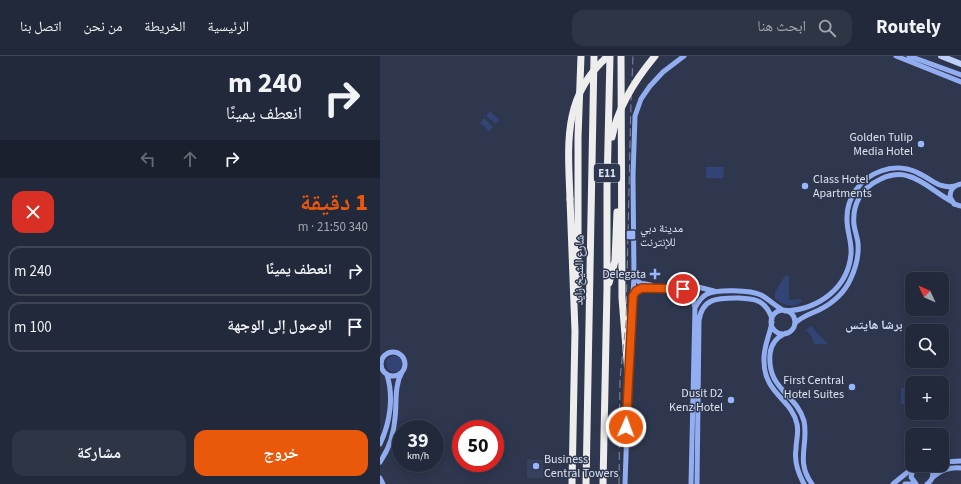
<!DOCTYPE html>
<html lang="ar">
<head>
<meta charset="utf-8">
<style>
  :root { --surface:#22293a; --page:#2e3545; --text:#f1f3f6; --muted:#a2a6af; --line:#3f4554; --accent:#ea580c }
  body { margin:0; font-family:"Source Sans 3","Noto Naskh Arabic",sans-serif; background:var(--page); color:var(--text); direction:rtl; height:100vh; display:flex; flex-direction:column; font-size:15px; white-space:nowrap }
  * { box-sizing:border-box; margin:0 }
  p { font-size:13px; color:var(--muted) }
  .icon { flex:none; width:22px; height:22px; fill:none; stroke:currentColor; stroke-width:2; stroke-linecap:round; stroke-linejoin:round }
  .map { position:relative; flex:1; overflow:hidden; direction:ltr }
  .details { display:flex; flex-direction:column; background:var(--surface); width:380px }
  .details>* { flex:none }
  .guide { background:#22293a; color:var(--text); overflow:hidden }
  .needle { width:26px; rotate:314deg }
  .buttons { position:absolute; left:525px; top:216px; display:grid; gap:8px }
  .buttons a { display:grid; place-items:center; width:44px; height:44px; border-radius:8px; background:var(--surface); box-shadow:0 2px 10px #0003,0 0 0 1px var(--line); font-size:20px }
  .speed { position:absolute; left:12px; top:364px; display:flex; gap:8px; font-size:20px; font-weight:700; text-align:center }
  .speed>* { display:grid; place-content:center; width:52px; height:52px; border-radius:50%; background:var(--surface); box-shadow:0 2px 10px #0003,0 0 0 1px var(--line); line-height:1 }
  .speed small { font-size:10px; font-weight:400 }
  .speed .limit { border:6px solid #d22; background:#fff; color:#111 }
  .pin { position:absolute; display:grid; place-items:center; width:34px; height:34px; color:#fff; margin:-17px; border:2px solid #fff; border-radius:50%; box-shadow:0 1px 4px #0007 }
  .me { position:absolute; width:44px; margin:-22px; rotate:2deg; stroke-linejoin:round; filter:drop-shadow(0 0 3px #0008) }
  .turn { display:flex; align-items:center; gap:14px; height:84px; padding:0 12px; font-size:18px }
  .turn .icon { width:52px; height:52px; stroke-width:2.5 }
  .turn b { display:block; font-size:28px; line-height:34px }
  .lanes { display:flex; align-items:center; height:38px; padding:0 12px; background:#0003; justify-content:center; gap:20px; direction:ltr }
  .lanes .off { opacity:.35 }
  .round { display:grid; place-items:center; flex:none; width:42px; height:42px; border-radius:12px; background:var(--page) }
  .head { display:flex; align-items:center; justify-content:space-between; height:68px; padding:0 12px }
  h1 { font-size:24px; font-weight:800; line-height:30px; color:var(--accent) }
  .cta { display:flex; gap:8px; margin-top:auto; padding:8px 12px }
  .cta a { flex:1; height:46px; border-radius:12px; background:var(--accent); color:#fff; font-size:16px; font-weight:800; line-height:46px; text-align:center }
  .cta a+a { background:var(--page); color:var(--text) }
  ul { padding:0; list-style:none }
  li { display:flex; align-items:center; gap:12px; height:50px; margin:0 8px 6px; padding:0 4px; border:2px solid var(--line); border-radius:12px }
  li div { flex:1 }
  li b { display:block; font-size:15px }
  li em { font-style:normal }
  header { display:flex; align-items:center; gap:24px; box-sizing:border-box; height:56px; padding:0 20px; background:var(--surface); border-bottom:1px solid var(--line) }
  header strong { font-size:19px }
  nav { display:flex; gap:22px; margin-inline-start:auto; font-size:14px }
  .search { width:280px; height:36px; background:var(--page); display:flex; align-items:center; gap:10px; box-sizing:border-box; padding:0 14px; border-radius:12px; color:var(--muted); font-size:15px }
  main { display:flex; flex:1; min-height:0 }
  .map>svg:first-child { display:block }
  .built { fill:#36415e }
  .green { fill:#324376 }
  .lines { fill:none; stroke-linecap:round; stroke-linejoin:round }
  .secondary { stroke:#93adf1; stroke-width:5 }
  .primary { stroke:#becffb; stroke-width:6 }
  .highway { stroke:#ededed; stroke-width:7 }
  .rail { stroke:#848c9f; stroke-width:1; stroke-dasharray:8 4; stroke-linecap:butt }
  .highway-bridge { stroke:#ededed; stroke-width:7 }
  .route-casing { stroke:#983908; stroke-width:10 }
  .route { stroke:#ea580c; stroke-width:7 }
  .poi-dot { fill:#9ab5fd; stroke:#2e374e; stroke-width:1.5 }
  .labels { text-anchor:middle; stroke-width:3; stroke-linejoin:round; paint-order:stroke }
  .shield { fill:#2e374e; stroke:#a7afbf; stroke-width:1 }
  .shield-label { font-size:11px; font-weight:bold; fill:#dbe2f0 }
  .poi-label { font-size:12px; fill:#dbe2f0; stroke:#2e374e; text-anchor:end }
  .street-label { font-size:12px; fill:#dbe2f0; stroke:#2e374e }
  .neighbourhood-label { font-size:13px; font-weight:bold; fill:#d0dbf7; stroke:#2e374e }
</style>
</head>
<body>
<header>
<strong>Routely</strong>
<div class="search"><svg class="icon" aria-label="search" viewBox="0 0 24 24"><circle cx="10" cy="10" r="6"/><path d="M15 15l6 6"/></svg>ابحث هنا</div>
<nav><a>الرئيسية</a><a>الخريطة</a><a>من نحن</a><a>اتصل بنا</a></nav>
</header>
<main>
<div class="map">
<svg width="581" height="428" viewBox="0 0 581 428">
  <rect width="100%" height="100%" fill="#2e374e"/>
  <path class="built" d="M147 403 163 404V422H147Z"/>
  <path class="green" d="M110 55 119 64 116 68 106 60Z
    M104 62 113 71 109 75 100 67Z
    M326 111H344L343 122H326Z
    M405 220H409V244L420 243 422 245C415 253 403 249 395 243V236Z
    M431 270 448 288H434L432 281 426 274Z
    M6 308a8 8 0 1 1 16 0a8 8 0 1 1-16 0Z
    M521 332H530V349L521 348Z"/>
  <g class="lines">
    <path class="secondary" d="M516 0 581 26
      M529 0 581 19
      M581 128C574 129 570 134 570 141L574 148 581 150
      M254 221 260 227 271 229
      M301 230 318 231 334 235
      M254 239 259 233 265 232 305 233C312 237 314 245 315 252L311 428
      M315 252C318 246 321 241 327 238 337 233 371 234 381 239 390 244 396 251 405 255
      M391 266a12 12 0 1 1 24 0a12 12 0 1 1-24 0Z
      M406 255C439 253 468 232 471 198 472 186 467 176 467 164 466 143 480 122 501 115 514 110 529 111 542 119 554 125 560 133 575 130
      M392 266C390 279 383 291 384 305 384 338 412 343 417 368 419 377 416 384 416 393 414 405 418 417 424 428
      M415 267C423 260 430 258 439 254 453 247 465 236 471 222 476 211 479 199 478 187 477 180 475 175 474 169 472 149 481 132 499 124 507 119 519 117 528 120 544 124 558 139 573 146
      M406 277C397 281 391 288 390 298 387 334 416 337 424 365 429 388 415 405 432 428
      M1 308a12 12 0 1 1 24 0a12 12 0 1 1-24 0Z
      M249 302 254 221 253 120 255 60 261 43 270 30 283 16 304 0
      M0 388C10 367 14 341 7 319
      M0 406C9 393 14 378 15 362 17 347 14 330 22 316
      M562 406 581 405
      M533 413 531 421 536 428
      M0 422 3 428
      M552 422C561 414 569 411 581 412
      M245 428 249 314
      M317 428 319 265C322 241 339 242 359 242 366 243 373 242 380 246 386 250 390 256 392 263
      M513 428 534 411
      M525 428H535
      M547 428C554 423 555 415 548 409"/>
    <path class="primary" d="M561 0 581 8"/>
    <path class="highway" d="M241 0 242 242 248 317
      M190 143 195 275 192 428
      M229 227 235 205 237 156
      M198 243V81L201 0
      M206 428 214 0
      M223 428 227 233V131L230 0"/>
    <path class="rail" d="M239 428 240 323 246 266 251 45 253 0"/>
    <path class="highway-bridge" d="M232 81C238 50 255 24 275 0
      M190 143C188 88 182 40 228 0"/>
  </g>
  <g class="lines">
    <defs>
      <path id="route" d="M246 371 253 240 256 235 262 232 303 233"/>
    </defs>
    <use href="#route" class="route-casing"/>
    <use href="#route" class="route"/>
  </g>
  <g class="poi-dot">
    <circle cx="541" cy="88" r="4"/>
    <circle cx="425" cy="130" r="4"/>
    <rect x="246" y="174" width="10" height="10" rx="2"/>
    <path d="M273 212h4v4h4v4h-4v4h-4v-4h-4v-4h4z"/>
    <circle cx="472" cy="331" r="4"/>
    <circle cx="351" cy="344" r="4"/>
    <circle cx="156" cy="410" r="4"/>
  </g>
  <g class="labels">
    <rect class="shield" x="214" y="108" width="26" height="18" rx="3"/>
    <g class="shield-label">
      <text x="227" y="121">E11</text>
    </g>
    <g class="poi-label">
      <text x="533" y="85">Golden Tulip<tspan x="533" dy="14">Media Hotel</tspan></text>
      <text x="433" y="127" text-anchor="start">Class Hotel<tspan x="433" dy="14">Apartments</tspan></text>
      <text x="260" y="176" text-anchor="start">مدينة دبي<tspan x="260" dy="14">للإنترنت</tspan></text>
      <text x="266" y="222">Delegata</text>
      <text x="464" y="328">First Central<tspan x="464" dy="14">Hotel Suites</tspan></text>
      <text x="343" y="341">Dusit D2<tspan x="343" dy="14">Kenz Hotel</tspan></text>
      <text x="164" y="407" text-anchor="start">Business<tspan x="164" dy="14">Central Towers</tspan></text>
    </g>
    <g class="street-label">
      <text transform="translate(199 214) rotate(-89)" y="4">شارع الشيخ زايد</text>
    </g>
    <g class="neighbourhood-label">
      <text x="494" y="273">برشا هايتس</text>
    </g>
  </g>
</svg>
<div class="buttons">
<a><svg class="needle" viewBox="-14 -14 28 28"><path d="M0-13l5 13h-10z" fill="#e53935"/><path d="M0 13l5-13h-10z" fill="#a2a6af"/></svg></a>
<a><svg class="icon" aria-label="search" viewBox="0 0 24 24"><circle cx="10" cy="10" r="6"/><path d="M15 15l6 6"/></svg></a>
<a>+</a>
<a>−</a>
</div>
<div class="speed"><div>39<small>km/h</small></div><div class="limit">50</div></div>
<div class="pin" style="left:303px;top:233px;background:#d93025"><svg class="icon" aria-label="arrive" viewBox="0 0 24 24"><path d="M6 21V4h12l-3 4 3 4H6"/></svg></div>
<svg class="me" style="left:246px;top:371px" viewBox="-20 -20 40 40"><circle r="17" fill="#ea580c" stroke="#fff" stroke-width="3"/><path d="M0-11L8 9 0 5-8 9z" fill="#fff"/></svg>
</div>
<section class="details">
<div class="guide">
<div class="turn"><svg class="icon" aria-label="right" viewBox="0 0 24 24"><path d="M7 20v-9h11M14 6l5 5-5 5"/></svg><div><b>240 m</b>انعطف يمينًا</div></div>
<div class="lanes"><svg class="icon off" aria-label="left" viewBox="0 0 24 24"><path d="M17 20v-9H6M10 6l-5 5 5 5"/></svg><svg class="icon off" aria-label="ahead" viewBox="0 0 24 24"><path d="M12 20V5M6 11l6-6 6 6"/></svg><svg class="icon" aria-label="right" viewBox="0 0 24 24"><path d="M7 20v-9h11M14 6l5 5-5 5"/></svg></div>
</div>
<div class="head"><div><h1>1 دقيقة</h1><p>340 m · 21:50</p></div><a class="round" style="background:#d93025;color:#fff"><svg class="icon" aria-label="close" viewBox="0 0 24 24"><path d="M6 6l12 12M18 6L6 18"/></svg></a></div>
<ul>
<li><svg class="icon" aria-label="right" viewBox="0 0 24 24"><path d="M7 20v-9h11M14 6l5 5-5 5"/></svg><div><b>انعطف يمينًا</b></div><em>240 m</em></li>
<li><svg class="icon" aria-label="arrive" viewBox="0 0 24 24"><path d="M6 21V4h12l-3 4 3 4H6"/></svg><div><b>الوصول إلى الوجهة</b></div><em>100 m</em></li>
</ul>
<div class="cta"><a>خروج</a><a>مشاركة</a></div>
</section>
</main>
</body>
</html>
